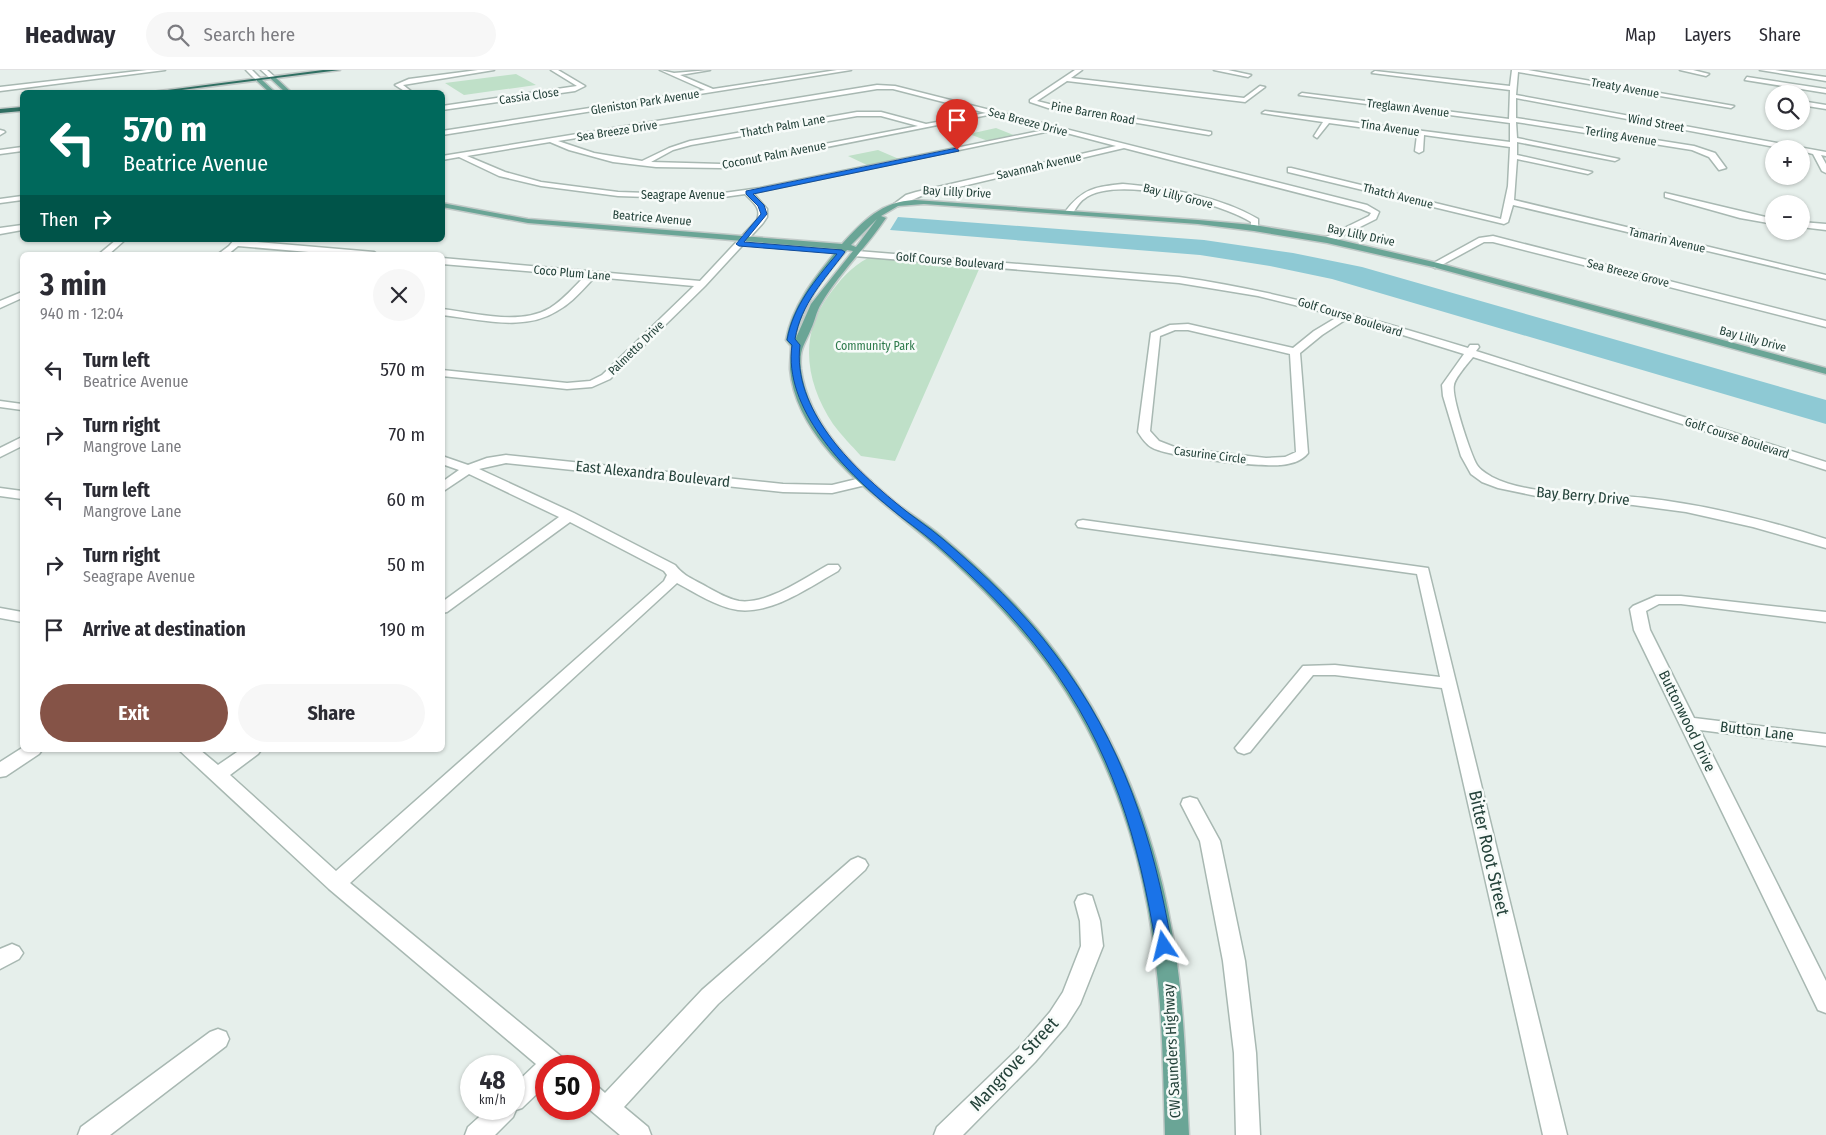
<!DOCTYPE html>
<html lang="en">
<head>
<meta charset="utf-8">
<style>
  :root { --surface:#fff; --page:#f7f7f7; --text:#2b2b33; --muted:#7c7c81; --line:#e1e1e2; --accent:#855347 }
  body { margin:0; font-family:"Fira Sans Condensed",sans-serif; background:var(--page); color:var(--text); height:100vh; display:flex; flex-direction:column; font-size:19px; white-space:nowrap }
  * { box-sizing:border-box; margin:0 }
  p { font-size:16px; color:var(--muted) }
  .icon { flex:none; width:28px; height:28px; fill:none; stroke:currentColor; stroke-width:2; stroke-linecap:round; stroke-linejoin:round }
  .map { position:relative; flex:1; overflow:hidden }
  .panel { position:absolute; left:20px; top:182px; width:425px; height:500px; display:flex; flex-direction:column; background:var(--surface); border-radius:8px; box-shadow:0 1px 4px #0004 }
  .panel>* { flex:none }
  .top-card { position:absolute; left:20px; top:20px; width:425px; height:152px; border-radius:8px; box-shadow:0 1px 4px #0004; background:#00695c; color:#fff; overflow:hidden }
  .buttons { position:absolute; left:1765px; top:15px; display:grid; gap:10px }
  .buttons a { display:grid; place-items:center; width:45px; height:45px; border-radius:50%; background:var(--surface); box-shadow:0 1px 4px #0004; font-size:25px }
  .speed { position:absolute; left:460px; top:985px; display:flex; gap:10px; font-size:25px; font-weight:700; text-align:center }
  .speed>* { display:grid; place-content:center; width:65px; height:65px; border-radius:50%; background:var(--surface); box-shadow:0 1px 4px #0004; line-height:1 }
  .speed small { font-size:12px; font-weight:400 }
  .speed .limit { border:8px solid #d22; background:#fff; color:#111 }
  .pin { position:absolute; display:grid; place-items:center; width:42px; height:42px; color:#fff; margin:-51px -21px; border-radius:50% 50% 50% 0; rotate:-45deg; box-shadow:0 0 5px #0007 }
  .pin .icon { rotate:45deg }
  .me { position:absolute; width:55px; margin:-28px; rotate:350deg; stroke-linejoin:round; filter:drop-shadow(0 0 4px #0008) }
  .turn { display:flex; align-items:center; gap:18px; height:105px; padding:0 20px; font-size:22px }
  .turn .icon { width:65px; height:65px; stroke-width:2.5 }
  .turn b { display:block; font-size:35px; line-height:42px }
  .then { display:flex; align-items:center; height:48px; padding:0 20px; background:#0003; gap:10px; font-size:19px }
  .round { display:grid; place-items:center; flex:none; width:52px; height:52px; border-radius:26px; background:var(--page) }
  .summary { display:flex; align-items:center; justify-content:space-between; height:85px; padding:0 20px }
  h1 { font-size:30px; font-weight:700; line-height:38px }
  .cta { display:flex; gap:10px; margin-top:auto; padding:10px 20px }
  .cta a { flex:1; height:58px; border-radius:30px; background:var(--accent); color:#fff; font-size:20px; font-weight:700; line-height:58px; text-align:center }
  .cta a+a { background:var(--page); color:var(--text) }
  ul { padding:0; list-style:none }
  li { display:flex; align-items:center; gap:15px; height:65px; padding:0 20px }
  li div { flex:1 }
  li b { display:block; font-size:19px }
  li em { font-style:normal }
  header { display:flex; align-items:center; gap:30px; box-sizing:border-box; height:70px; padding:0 25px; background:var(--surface); border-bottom:1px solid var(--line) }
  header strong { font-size:24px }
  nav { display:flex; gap:28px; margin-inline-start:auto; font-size:18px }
  .search { width:350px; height:45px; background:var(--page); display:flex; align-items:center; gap:12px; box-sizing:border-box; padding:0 18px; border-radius:28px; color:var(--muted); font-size:19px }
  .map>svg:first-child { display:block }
  .green { fill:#bfe0c8 }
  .water { fill:#8ec9d4 }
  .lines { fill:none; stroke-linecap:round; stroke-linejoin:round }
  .minor-casing { stroke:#a8b8b2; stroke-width:3 }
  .major-casing { stroke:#c2cac8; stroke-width:3 }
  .highway-casing { stroke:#c2cac8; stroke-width:3 }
  .minor { fill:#fff; fill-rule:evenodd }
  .major { fill:#6aa596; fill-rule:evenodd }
  .highway { fill:#2f6f62; fill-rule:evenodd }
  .route { fill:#1a73e8; stroke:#114b97 }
  .labels { text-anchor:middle; stroke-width:5; stroke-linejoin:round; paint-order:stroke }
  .far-street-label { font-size:12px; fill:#24423a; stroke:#f7fbf9 }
  .far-park-label { font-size:12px; fill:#2d7a4b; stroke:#f7fbf9 }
  .street-label { font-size:15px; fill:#24423a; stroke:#f7fbf9 }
  .near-street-label { font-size:18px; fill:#24423a; stroke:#f7fbf9 }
</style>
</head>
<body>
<header>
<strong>Headway</strong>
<div class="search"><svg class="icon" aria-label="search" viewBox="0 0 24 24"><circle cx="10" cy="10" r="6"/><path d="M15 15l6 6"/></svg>Search here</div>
<nav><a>Map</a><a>Layers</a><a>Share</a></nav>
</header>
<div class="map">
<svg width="1826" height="1065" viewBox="0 0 1826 1065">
  <rect width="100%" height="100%" fill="#e6efeb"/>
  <path class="green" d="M516 4 536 15 464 25 445 13Z
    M996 58 1016 66 988 71 969 64Z
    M878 80 899 89 869 96 848 86Z
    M868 188 980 197 895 391 861 386C852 376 841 365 833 354 806 313 798 266 829 225 840 210 851 197 868 188Z"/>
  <path class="water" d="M898 147 1204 170 1293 183 1362 197 1826 330V354L1332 209 1270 196 1200 185 890 160Z"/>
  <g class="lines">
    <defs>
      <path id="minor" d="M147 0H165L0 21V17Z
        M246 0H252L261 9V11H257Z
        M261 0H267L276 8 271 9Z
        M478 0H494L403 15 412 22H406L395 15 409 9Z
        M551 0H558L585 16 575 21 442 40V36L577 16Z
        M660 0 674 3 710 0 680 5 713 19 837 0H851L442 65V61L705 20Z
        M1075 0H1082L1071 8 1244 28 1260 16 1265 17 1245 32 1067 11 1037 31 1049 34 1211 62V64L1209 65 1048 38 1030 32V30Z
        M1214 0H1228L1251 5 1248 7Z
        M1512 0H1528L1734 36 1731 38 1518 2 1516 25 1826 82V86L1821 85 1826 94V103L1822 101 1813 84 1801 81V79H1785L1516 28V48L1694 76 1715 83 1726 98 1719 100 1709 87 1692 80 1516 52 1517 68 1619 89 1615 91 1517 72V85L1592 102 1588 104 1517 89 1514 130 1826 205V209L1513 135 1508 152 1504 154 1288 102V98H1291L1501 149 1508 116 1510 77 1424 65 1423 81 1419 83 1415 81 1417 65 1329 53 1317 68 1314 66 1323 52 1262 43 1265 41 1510 72V53L1299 25 1302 23 1509 49 1510 20 1372 3 1375 1 1510 16Z
        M1680 0H1693L1709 4 1706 6Z
        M1760 0H1775L1826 7V11Z
        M1747 7 1826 19V23L1745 10Z
        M877 15 895 16 1367 135 1379 142 1376 149 1330 172H1324V168L1369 146 1371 143 1361 139 1124 78 921 126 898 136 894 134 906 125 916 122 1116 76 1055 60 753 123 767 139V147L763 153 705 216 610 309 592 317 567 319 442 306V300L567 313 590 311 602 305 694 216 595 207C583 219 572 233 557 241 524 262 479 249 442 245V239C476 243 519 256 550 238 563 230 574 217 585 206L442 194V188L700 211 757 150C762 138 753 132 745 124L709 129 618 126 541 116 499 106 459 87 442 90V86ZM877 19H893L986 43 926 54 881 42H857L690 71 669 78 642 91 594 83 558 71ZM993 44 1049 59 760 118 709 125 618 122 541 112 505 102 467 86 550 72 569 80 613 92 656 97 721 98ZM857 46H881L918 56 721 94 651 92 673 80 691 75Z
        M1801 31 1826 35V39L1801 35Z
        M0 60 4 61 5 62 0 65Z
        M22 77V81L0 84V80Z
        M1123 114C1168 118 1219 126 1258 149V158L1251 160V152C1220 133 1116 104 1084 129 1079 132 1076 139 1072 144L1065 142C1083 118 1095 117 1123 114Z
        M1665 123 1774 149V154L1740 148 1665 127Z
        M22 126V130L0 133V129Z
        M1801 152 1826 154V160L1801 157Z
        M22 155V160L0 164V158Z
        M1493 166 1826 251V257L1493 172H1484L1438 197 1435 198 1430 195 1479 168Z
        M116 170H125L108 185H98Z
        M234 170 374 182 378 185H343L238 176 227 185H217L229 176Z
        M857 181 1179 207C1278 221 1373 249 1468 278L1470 275H1478L1479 277 1476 281 1826 392V400L1473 287C1468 293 1455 308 1454 315 1451 326 1471 385 1477 395 1480 400 1487 404 1492 407 1531 427 1600 423 1645 428 1706 435 1767 450 1826 469V478L1753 457 1686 442 1633 435 1541 427 1498 418 1482 412 1471 404 1461 386 1443 326 1442 315 1464 284 1348 248 1322 265 1300 283 1308 383C1302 391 1291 394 1281 395 1261 397 1166 387 1151 377 1146 374 1141 367 1138 362L1151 263 1170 255 1188 254 1293 278 1314 261 1339 246 1258 226 1179 213 854 186 853 184ZM1175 260H1188L1290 284 1296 382 1285 387 1266 388 1177 378 1159 371 1150 361 1160 266Z
        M22 222V228L0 238V231Z
        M0 331 22 334V340L0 337Z
        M22 367V376L0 387V378Z
        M506 385 783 414 832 415 865 407 871 411 870 414 832 423 783 422 506 393 479 399 574 443 675 495C683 506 695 510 707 517 716 522 728 529 739 531 767 535 804 508 828 495H838L840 498 838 501C809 517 773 544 738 540 717 537 696 523 677 513L350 813 563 988 566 996H546V1015L522 1038 516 1040 513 1047 495 1065H465L468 1057 488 1039H514V1015L536 994 329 819 179 680H200L218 695 240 680H261L258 684 230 705 336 801 664 511 667 505 664 501 570 452 447 542 442 543V532L559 447 469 404 442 422V412L459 400 442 394V386L468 395 487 388Z
        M0 418 22 421V429L0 426Z
        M1083 450 1428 498 1567 1065H1543L1442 618 1335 605H1313L1250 682 1244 684 1238 682 1235 678 1303 596 1335 595 1440 607 1417 504 1078 457 1076 454 1078 451Z
        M1656 526H1681L1826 542V552L1681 534H1659L1646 541 1650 560 1694 648 1826 664V676L1700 660 1826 911V943L1818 940 1634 560 1630 539 1633 536Z
        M0 538 22 542V552L0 548Z
        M22 678V680H42L39 684 6 706 0 707V692Z
        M1190 727 1197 729 1220 771 1245 891 1256 983 1260 1065H1236L1234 983 1223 891 1200 771 1181 734 1183 729Z
        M858 787 865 790 868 795 865 800 718 934 624 1037 648 1057 651 1065H620L589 1039V1013L597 1016 605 1023 702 920 851 790Z
        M1085 824 1092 826 1100 851 1103 876 1080 934 1066 956 1035 992 963 1065H934L937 1057 1019 978 1050 942 1063 922 1081 876 1080 851 1075 832 1078 826Z
        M12 874 19 877 23 883 19 889 0 899V879Z
        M218 959 226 962 229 969 226 976 110 1065H78L81 1057 210 962Z"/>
      <path id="major" d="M271 7H275L291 22H285L271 9Z
        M257 9H261L275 22H269L257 11Z
        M915 130 1198 150 1254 155 1327 167 1438 193 1826 298V304L1433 197 1327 173 1254 161 1198 154 924 134 898 136 881 146 886 148C866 178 839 203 821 234 816 242 815 251 811 259 804 276 799 279 801 299 808 354 856 400 896 433 910 444 926 453 940 465 982 500 1024 539 1057 584 1124 675 1162 781 1177 893 1185 950 1186 1008 1189 1065H1165C1163 1008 1163 951 1156 895 1146 800 1118 704 1066 622 1034 571 993 528 949 488 894 437 797 381 790 299 790 291 791 283 791 276L786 270C792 235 816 206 838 179L528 153 442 137V133L528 149 842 174C863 151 882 131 915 130ZM877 149 856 177 851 175ZM847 180 853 181 811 234 796 268C802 234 825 205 847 180Z"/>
      <path id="highway" d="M323 0H340L166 22H152Z
        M22 37V41L0 43V39Z"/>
    </defs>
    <use href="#minor" class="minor-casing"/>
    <use href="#major" class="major-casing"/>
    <use href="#highway" class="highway-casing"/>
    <use href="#minor" class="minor"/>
    <use href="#major" class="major"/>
    <use href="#highway" class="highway"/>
  </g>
  <path class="route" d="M957 78 959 81 753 124 764 135 767 144 744 172 842 180 845 182C824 210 801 234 795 269L800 275C792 339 851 396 896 433 911 446 929 457 944 470 984 504 1023 541 1055 584 1123 674 1153 766 1172 876L1170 880 1164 882 1158 880 1156 876C1139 770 1111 676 1046 589 1015 547 976 509 937 475 921 461 904 450 889 437 845 401 783 338 792 275L787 270C793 236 815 210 837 184L739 176 736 174 761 144 758 136 746 124V121Z"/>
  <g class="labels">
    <g class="far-street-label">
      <text transform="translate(1625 18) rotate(10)" y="4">Treaty Avenue</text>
      <text transform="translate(529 26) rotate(-8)" y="4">Cassia Close</text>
      <text transform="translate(645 32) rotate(-9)" y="4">Gleniston Park Avenue</text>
      <text transform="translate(1408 38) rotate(7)" y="4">Treglawn Avenue</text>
      <text transform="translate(1093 43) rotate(10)" y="4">Pine Barren Road</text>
      <text transform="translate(1028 52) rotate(15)" y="4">Sea Breeze Drive</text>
      <text transform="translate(1656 53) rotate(10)" y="4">Wind Street</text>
      <text transform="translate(783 56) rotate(-10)" y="4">Thatch Palm Lane</text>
      <text transform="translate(1390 58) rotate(8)" y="4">Tina Avenue</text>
      <text transform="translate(617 61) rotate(-9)" y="4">Sea Breeze Drive</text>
      <text transform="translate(1621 66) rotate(9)" y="4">Terling Avenue</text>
      <text transform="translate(774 85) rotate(-11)" y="4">Coconut Palm Avenue</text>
      <text transform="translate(1039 96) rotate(-13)" y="4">Savannah Avenue</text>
      <text transform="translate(957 122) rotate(3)" y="4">Bay Lilly Drive</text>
      <text x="683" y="129">Seagrape Avenue</text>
      <text transform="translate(1178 126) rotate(14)" y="4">Bay Lilly Grove</text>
      <text transform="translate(1398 126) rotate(14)" y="4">Thatch Avenue</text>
      <text transform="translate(652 148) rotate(5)" y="4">Beatrice Avenue</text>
      <text transform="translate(1361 165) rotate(12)" y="4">Bay Lilly Drive</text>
      <text transform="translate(1667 170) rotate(13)" y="4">Tamarin Avenue</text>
      <text transform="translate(950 191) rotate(5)" y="4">Golf Course Boulevard</text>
      <text transform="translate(572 203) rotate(5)" y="4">Coco Plum Lane</text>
      <text transform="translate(1628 203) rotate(14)" y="4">Sea Breeze Grove</text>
      <text transform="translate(1350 247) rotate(17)" y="4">Golf Course Boulevard</text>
      <text transform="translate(1753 269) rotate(15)" y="4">Bay Lilly Drive</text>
      <text transform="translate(636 278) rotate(-44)" y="4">Palmetto Drive</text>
      <text transform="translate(1737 368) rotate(18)" y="4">Golf Course Boulevard</text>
      <text transform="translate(1210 385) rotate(7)" y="4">Casurine Circle</text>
    </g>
    <g class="far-park-label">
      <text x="875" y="280">Community Park</text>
    </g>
    <g class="street-label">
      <text transform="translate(653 404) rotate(6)" y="5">East Alexandra Boulevard</text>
      <text transform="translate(1583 426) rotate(5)" y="5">Bay Berry Drive</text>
      <text transform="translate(1687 651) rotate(64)" y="5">Buttonwood Drive</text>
      <text transform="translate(1757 661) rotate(7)" y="5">Button Lane</text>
      <text transform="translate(1172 981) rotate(-93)" y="5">CW Saunders Highway</text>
    </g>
    <g class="near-street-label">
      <text transform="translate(1489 783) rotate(77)" y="6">Bitter Root Street</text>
      <text transform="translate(1014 994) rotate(-47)" y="6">Mangrove Street</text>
    </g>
  </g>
</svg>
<div class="buttons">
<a><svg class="icon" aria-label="search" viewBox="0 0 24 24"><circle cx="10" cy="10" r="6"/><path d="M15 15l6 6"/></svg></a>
<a>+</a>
<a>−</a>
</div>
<div class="speed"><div>48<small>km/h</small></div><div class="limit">50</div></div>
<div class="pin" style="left:957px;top:80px;background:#d93025"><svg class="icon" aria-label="arrive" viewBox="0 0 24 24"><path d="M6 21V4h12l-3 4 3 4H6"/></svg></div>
<svg class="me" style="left:1164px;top:876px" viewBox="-20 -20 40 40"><path d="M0-17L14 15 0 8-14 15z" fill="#1a73e8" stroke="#fff" stroke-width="4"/></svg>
<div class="top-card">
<div class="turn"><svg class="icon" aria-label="left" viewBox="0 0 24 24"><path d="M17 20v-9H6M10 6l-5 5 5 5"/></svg><div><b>570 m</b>Beatrice Avenue</div></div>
<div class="then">Then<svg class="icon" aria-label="right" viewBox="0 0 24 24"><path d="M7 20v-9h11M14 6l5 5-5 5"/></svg></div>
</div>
<section class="panel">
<div class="summary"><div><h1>3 min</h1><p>940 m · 12:04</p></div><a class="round"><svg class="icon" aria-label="close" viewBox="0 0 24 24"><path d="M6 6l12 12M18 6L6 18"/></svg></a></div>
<ul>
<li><svg class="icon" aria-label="left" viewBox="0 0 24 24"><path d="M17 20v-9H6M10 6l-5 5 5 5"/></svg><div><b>Turn left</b><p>Beatrice Avenue</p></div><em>570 m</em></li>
<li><svg class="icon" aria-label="right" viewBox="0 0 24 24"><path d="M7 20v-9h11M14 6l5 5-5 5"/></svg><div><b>Turn right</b><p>Mangrove Lane</p></div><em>70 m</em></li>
<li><svg class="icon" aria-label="left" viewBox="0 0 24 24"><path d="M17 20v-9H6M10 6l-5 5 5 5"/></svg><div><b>Turn left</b><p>Mangrove Lane</p></div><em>60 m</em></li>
<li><svg class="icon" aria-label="right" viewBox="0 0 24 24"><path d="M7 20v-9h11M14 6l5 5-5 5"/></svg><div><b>Turn right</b><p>Seagrape Avenue</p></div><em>50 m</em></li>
<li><svg class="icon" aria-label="arrive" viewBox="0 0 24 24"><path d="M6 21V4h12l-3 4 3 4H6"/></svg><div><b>Arrive at destination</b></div><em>190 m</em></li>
</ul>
<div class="cta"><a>Exit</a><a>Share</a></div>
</section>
</div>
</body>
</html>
